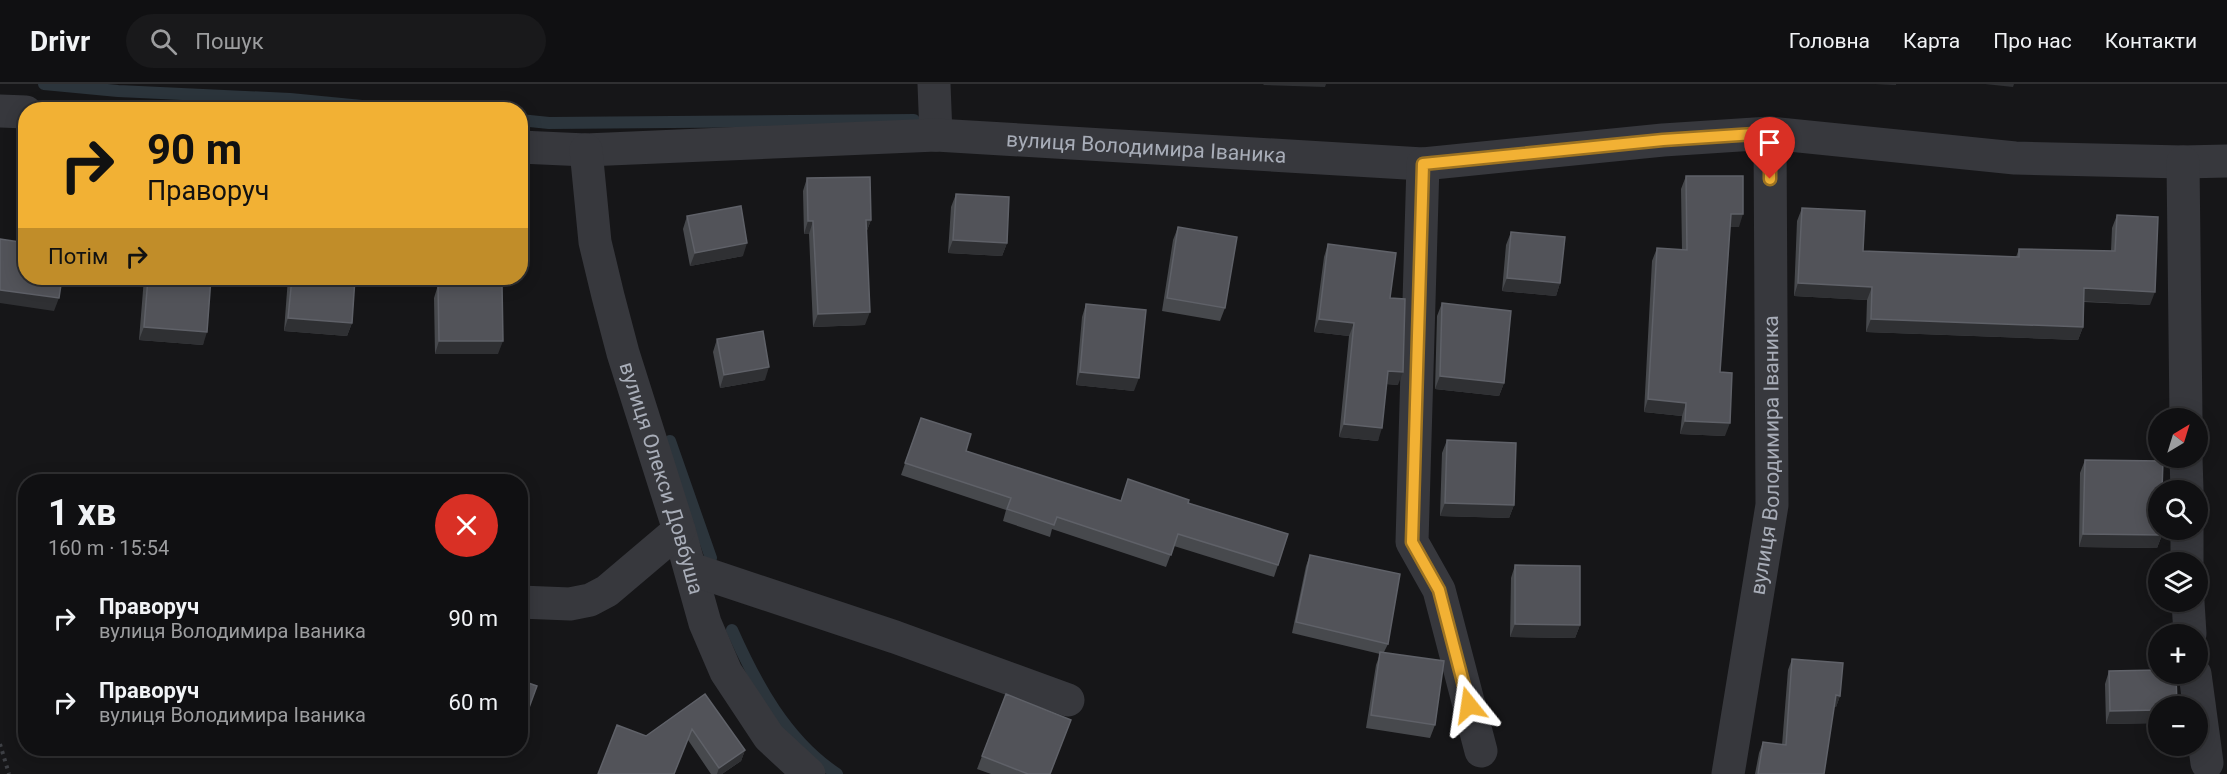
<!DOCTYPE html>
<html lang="uk">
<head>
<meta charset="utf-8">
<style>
  :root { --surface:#101012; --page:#19191b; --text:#f1f3f6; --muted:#9c9d9f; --line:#303032 }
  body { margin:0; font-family:Roboto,sans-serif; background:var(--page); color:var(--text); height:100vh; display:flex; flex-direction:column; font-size:22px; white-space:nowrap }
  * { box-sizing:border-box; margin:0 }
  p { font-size:20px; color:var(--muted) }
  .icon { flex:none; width:33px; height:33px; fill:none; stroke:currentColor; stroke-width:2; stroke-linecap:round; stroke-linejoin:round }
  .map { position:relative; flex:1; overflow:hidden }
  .side { position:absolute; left:18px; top:390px; width:510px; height:282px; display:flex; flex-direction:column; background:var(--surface); border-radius:24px; box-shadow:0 3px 15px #0003,0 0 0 2px var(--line) }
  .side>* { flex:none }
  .banner { position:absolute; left:18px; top:18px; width:510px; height:183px; border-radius:24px; box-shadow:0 3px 15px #0003,0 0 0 2px var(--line); background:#f2b134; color:#111; overflow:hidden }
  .needle { width:39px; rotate:38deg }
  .fabs { position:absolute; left:2148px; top:324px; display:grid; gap:12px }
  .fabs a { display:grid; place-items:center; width:60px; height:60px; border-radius:50%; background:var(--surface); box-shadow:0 3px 15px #0003,0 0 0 2px var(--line); font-size:30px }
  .pin { position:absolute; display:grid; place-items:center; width:51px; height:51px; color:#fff; margin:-62px -26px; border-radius:50% 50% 50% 0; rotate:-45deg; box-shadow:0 0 6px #0007 }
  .pin .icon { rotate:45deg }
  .me { position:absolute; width:66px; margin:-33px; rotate:345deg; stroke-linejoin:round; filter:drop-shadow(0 0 4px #0008) }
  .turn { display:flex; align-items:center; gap:21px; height:126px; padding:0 30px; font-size:27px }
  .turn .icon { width:78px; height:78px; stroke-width:2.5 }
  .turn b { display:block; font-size:42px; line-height:51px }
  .then { display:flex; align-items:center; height:57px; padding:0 30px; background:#0003; gap:12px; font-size:22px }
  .round { display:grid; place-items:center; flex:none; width:63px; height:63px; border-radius:32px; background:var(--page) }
  .overview { display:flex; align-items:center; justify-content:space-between; height:102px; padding:0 30px }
  h1 { font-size:36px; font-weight:700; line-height:45px }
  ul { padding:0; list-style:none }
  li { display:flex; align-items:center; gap:18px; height:84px; padding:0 30px }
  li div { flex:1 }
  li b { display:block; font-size:22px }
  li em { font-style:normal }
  header { display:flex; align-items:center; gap:36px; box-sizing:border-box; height:84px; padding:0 30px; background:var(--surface); border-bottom:2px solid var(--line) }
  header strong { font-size:28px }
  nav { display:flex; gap:33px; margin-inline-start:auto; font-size:21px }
  .search { width:420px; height:54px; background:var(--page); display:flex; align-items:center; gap:15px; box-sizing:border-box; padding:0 21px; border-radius:33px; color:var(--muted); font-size:22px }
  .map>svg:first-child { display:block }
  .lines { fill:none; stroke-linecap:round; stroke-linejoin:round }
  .stream { stroke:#2c353c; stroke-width:12 }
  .path { stroke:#3d3f44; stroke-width:4; stroke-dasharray:3 4.5; stroke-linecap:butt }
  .minor { stroke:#37383d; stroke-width:33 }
  .wall { fill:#47494d }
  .shaded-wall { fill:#2f3033 }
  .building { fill:#525359; stroke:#5f6168; stroke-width:1.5 }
  .route-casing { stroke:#9d7322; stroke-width:15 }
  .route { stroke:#f2b134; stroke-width:10 }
  .labels { text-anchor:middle; stroke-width:6; stroke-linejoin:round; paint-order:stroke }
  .street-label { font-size:21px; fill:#a8adb8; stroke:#111113 }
</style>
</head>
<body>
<header>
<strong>Drivr</strong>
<div class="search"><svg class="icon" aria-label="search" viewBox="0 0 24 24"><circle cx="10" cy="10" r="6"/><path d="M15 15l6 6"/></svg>Пошук</div>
<nav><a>Головна</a><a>Карта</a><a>Про нас</a><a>Контакти</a></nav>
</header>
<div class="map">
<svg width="2227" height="690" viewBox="0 0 2227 690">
  <rect width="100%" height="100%" fill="#161618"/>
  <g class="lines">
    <path class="stream" d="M44 0 118 7 290 15 403 26
      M520 36 549 39 914 36
      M670 357 711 474
      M732 546C756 600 786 656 837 690"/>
    <path class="path" d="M0 660 9 690"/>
    <g class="minor">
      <path d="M934 0 936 51"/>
      <path d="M0 27 26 28"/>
      <path id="s1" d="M520 63 586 66 936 51 1423 80 1663 56 1770 49 2015 74 2183 78 2227 77"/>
      <path id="s2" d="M586 66 595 158 608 212 623 269 679 446 705 539 726 588 769 653 809 690"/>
      <path d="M2183 78 2186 334"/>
      <path d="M1423 80 1412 458 1439 506 1481 667"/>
      <path d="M2186 374 2187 406"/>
      <path d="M2187 446V478"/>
      <path d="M691 485 895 553 1068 616"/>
      <path d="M520 518 570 520 590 516 607 507 679 446"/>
      <path d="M2188 518 2190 550"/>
      <path d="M2195 590 2207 679"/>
      <path id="s3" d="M1728 690 1772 421 1770 49"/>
    </g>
  </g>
  <path class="wall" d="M1686 92 1739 143H1730L1720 288 1725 352 1680 350 1682 332 1644 328 1652 177 1657 164 1682 166 1681 105Z
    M807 94 871 136 866 149 865 241 813 243 809 150H804L803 107Z
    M956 110 1007 159 1002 172 948 169 951 123Z
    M1802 124 1863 167 2016 173 2019 165 2111 167 2112 144 2117 131 2150 221 2084 218 2083 243 2078 256 1866 248 1867 216 1794 212 1797 137Z
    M687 132 743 172 690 182 683 145Z
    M1178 143 1225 224 1220 237 1162 227 1173 156Z
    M1511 148 1560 199 1556 212 1502 207 1506 161Z
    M1328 160 1390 214 1398 301 1387 300 1378 357 1339 353 1349 252 1314 248 1324 173Z
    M144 194H211L203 261 139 256Z
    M288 194H355L352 239 347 252 284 247Z
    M438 201 498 270H435L434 214Z
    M1442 219 1504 299 1499 312 1435 305 1437 232Z
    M1086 220 1134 307 1076 301 1082 233Z
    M717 255 765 296 720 304 713 268Z
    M921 334 966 367 1120 417 1188 419 1278 481 1274 493 1174 462 1166 483 1052 445 1050 453 1003 437 1006 426 901 391Z
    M1447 356 1514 421 1509 434 1440 432 1442 369Z
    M2085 376 2162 451 2157 464 2079 463 2080 389Z
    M1310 471 1388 560 1384 568 1435 641 1430 654 1366 644 1376 581 1380 570 1292 549 1306 482Z
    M1515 481 1580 541 1575 554 1510 553 1511 494Z
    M1792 575 1840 612 1836 623 1834 622 1824 690H1755L1759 669 1763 658 1782 661 1788 586Z
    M2109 587 2158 622V639L2106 640 2105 600Z
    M705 610 745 666 741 677 722 690H711L688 656 646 652Z
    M1006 610 1050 690H991L977 685Z
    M488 664H514L511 673Z"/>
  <path class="shaded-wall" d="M1264 0H1326L1325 3 1263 1Z
    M1875 0H1896V1Z
    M1985 0H2014L2013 3Z
    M1731 130H1743L1739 143H1726Z
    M866 136H871L866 149Z
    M808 137H813L809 150H804Z
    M953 156 1007 159 1002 172 948 169Z
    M747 159 743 172 690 182 695 169Z
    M1507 194 1560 199 1556 212 1502 207Z
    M1798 199 1872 203 1867 216 1794 212Z
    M2084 204 2155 208 2150 221 2079 217Z
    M0 206 59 214 54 227 0 219Z
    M870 228 865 241 813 243 818 230Z
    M288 234 352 239 347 252 284 247Z
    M1319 235 1354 239 1349 252 1314 248Z
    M1871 235 2083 243 2078 256 1866 248Z
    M144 243 207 248 203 261 139 256Z
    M439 257H503L498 270H435Z
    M769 283 765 296 720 304 724 291Z
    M1388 287 1403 288 1398 301 1384 300Z
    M1080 288 1139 294 1134 307 1076 301Z
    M1440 292 1504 299 1499 312 1435 305Z
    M1648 315 1686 319 1682 332 1644 328Z
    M1685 337 1730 339 1725 352 1680 350Z
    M1344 340 1382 344 1378 357 1339 353Z
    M1445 419 1514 421 1509 434 1440 432Z
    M2083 450 2162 451 2157 464 2079 463Z
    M1515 540 1580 541 1575 554 1510 553Z
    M1836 611 1840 612 1836 623 1832 622Z
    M2158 626V639L2106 640 2110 627Z
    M745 666 741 677 722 690H717L719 684Z"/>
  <path class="building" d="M1686 92H1743V130H1731L1720 288 1732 289 1730 339 1685 337 1686 319 1648 315 1657 164 1687 166Z
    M870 93 871 136H866L870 228 818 230 813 137H808L807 94Z
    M956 110 1009 113 1007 159 953 156Z
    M741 122 747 159 695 169 687 132Z
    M1802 124 1865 127 1863 167 2019 173V165L2115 167 2117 131 2158 133 2155 208 2084 204 2083 243 1871 235 1872 203 1798 199Z
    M1178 143 1237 153 1225 224 1167 214Z
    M1511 148 1565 153 1560 199 1507 194Z
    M0 155 26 159V194H62L59 214 0 206Z
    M1328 160 1396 169 1390 214 1405 215 1403 288 1388 287 1382 344 1344 340 1354 239 1319 235Z
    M148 194H211L207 248 144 243Z
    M292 194H355L352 239 288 234Z
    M502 200 503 257H439L438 201Z
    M1442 219 1511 227 1504 299 1440 292Z
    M1086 220 1146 226 1139 294 1080 288Z
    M763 247 769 283 724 291 717 255Z
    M921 334 971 350 966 367 1121 417 1128 395 1189 416 1188 419 1288 450 1278 481 1178 450 1171 471 1057 433 1054 441 1007 425 1011 414 905 379Z
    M1447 356 1516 359 1514 421 1445 419Z
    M2085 376 2163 377 2162 406H2158V446H2162V451L2083 450Z
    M1310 471 1400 490 1388 560 1296 538Z
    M1515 481 1580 482V541L1515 540Z
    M1380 568 1444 577 1435 641 1371 631Z
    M1792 575 1843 579 1840 612 1836 611 1824 690H1758L1763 658 1786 661Z
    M2158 586V590H2176L2177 622H2158V626L2110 627 2109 587Z
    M520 596 537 602 520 648Z
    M705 610 745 666 719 684 692 645 674 690H598L617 641 646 652Z
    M1006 610 1071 636 1050 690H1028L982 672Z"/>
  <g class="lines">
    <defs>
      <path id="route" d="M1469 621 1439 506 1412 458 1423 80 1663 56 1770 49V95"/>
    </defs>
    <use href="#route" class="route-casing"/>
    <use href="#route" class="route"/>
  </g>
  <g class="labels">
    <g class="street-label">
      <text dy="7" stroke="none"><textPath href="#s1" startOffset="627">вулиця Володимира Іваника</textPath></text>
      <text dy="7" stroke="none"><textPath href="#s3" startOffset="322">вулиця Володимира Іваника</textPath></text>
      <text dy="7" stroke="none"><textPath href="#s2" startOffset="338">вулиця Олекси Довбуша</textPath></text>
    </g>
  </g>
</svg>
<div class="fabs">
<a><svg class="needle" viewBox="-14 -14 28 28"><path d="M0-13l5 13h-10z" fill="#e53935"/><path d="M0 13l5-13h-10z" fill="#9c9d9f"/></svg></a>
<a><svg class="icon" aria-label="search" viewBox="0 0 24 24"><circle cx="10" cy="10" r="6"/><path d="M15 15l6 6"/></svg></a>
<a><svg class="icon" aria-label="layers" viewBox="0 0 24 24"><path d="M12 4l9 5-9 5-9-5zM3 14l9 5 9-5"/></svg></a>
<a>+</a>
<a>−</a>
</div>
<div class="pin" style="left:1770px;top:95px;background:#d93025"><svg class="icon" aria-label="arrive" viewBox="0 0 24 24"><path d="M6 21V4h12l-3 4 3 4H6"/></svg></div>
<svg class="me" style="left:1469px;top:621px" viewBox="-20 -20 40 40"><path d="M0-17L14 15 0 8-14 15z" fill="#f2b134" stroke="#fff" stroke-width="4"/></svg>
<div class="banner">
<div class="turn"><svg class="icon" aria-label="right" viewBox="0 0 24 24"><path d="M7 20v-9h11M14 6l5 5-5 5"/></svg><div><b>90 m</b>Праворуч</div></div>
<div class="then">Потім<svg class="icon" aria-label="right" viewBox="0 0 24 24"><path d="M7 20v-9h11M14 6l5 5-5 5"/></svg></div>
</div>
<section class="side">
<div class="overview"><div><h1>1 хв</h1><p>160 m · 15:54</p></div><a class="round" style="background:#d93025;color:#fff"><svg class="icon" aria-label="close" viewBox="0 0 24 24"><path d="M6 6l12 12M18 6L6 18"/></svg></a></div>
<ul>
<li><svg class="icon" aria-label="right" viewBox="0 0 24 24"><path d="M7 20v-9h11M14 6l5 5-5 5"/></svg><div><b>Праворуч</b><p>вулиця Володимира Іваника</p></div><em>90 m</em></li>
<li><svg class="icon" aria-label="right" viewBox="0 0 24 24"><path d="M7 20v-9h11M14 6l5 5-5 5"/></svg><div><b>Праворуч</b><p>вулиця Володимира Іваника</p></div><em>60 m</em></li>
</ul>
</section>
</div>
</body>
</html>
